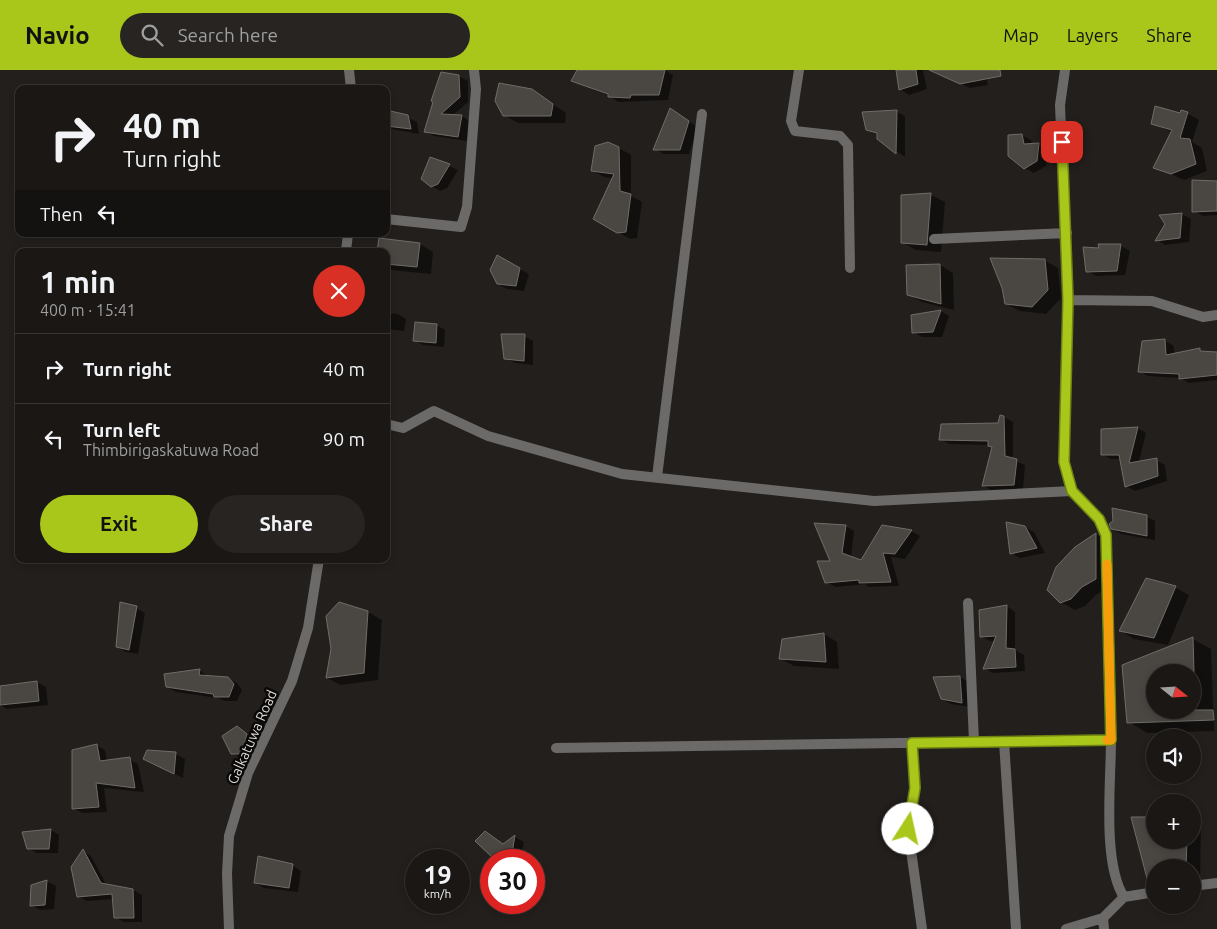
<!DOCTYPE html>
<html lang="en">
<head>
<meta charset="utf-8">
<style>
  :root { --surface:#1a1715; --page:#272422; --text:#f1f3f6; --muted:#9f9fa0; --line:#383634; --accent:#a9c71b }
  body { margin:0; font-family:Ubuntu,sans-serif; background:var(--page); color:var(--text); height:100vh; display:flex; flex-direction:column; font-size:19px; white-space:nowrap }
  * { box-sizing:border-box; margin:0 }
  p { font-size:16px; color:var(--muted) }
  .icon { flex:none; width:28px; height:28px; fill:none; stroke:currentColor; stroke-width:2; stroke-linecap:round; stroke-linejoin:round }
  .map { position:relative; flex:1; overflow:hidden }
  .details { position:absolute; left:15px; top:178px; width:375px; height:315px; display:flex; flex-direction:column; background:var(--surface); border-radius:10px; box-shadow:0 2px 8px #0003,0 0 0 1px var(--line) }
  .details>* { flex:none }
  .top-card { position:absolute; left:15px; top:15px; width:375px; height:152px; border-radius:10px; box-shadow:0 2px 8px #0003,0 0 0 1px var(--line); background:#1a1715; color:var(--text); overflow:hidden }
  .needle { width:32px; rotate:108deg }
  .buttons { position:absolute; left:1146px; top:594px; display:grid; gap:10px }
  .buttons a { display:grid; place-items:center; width:55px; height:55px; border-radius:50%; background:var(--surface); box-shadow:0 2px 8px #0003,0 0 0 1px var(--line); font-size:25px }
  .speed { position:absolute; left:405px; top:779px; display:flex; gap:10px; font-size:25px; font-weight:700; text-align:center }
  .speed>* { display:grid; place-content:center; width:65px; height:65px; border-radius:50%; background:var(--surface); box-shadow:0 2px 8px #0003,0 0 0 1px var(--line); line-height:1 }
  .speed small { font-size:12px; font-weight:400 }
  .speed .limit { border:8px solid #d22; background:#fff; color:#111 }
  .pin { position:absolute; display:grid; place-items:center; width:42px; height:42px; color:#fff; margin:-21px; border-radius:10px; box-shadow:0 2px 8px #0006 }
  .me { position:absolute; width:55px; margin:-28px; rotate:10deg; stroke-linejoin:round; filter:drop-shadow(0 0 4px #0008) }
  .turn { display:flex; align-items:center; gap:18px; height:105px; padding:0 25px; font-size:22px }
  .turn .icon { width:65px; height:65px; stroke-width:2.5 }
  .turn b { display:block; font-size:35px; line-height:42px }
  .then { display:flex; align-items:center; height:48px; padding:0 25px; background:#0003; gap:10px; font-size:19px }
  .round { display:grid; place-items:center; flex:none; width:52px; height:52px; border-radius:26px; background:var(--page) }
  .head { display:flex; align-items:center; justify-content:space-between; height:85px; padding:0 25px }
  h1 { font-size:30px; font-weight:600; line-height:38px }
  .button { display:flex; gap:10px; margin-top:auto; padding:10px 25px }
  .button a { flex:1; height:58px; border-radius:30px; background:var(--accent); color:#111; font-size:20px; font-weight:600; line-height:58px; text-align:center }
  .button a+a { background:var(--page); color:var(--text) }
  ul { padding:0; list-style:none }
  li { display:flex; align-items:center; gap:15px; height:70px; padding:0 25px; border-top:1px solid var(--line) }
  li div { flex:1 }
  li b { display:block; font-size:19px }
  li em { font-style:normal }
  header { display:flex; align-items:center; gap:30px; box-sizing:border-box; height:70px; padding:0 25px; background:var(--accent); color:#111 }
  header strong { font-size:24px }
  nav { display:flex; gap:28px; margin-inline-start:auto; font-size:18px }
  .search { width:350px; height:45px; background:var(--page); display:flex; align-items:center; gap:12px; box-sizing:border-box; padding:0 18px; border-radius:28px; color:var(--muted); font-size:19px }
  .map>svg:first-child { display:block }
  .shadow { fill:#0007; fill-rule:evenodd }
  .building { fill:#4a4642; stroke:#706c67 }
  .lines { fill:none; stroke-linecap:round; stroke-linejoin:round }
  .street { stroke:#6c6a68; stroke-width:10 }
  .route-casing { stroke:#6e8112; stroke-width:12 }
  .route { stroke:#a9c71b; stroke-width:9 }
  .slow { stroke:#f59e0b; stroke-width:9 }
  .labels { text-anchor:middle; stroke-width:5; stroke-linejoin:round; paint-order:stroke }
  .street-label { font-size:14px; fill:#dfdcda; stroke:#0b0908 }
</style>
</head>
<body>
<header>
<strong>Navio</strong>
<div class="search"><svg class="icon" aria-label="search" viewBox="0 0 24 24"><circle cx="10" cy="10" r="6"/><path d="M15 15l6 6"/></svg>Search here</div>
<nav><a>Map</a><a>Layers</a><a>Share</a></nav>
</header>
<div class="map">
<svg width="1217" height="859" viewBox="0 0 1217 859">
  <rect width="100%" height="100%" fill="#231f1c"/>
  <path class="shadow" d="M578 0H665L673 5 668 30 618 32 609 26 573 11Z
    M897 0H923L927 19 909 25 900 19Z
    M946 0H985L988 15 970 18 957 12Z
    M459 6 468 11V32L453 45 462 46 470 51 467 71 434 66 425 61Z
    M532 20 566 43 565 53H518L504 45Z
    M896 41 905 46V87L878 68V65L867 59Z
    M386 42 407 47 417 52 419 64 386 58Z
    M1187 43 1199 50 1192 72 1202 78 1207 101 1184 110 1155 97 1172 62 1152 53Z
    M679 45 698 57 689 84H664L655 79Z
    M1022 65 1031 70 1032 74H1038L1047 79 1046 96 1034 103 1025 98 1010 66Z
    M619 78 631 85V126L642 132 637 168 630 169 595 148 613 108 604 107 593 101Z
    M431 88 458 100 447 118 440 121 431 116Z
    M1217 112V145L1203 146 1194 141Z
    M931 125 945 132 941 182 916 180 902 172V127Z
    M1182 144 1191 149 1189 172 1165 175 1157 170Z
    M380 169 420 174 433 182 431 204 391 200 386 197V181H379Z
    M1099 175 1121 176 1130 181 1125 205 1096 206 1087 201 1101 180Z
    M497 187 529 204 524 221 507 219 497 214Z
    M1044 190 1058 198 1061 228 1046 244 1020 241 1006 234Z
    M940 195 953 203 954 240 922 232 908 224Z
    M941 241 949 246 942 267H922L913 262 912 246Z
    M386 243 398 244 406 249 404 261 386 259Z
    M436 255 445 260 444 277 423 275 414 270Z
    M524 266 533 271V295L515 293 506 288Z
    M1165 271 1174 276V284L1200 280 1205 283H1217V310L1189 313 1180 308 1148 306 1139 301Z
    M1004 347 1013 352V390L1025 395 1023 419 992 421 984 416 993 378 989 375 949 374 940 369 999 354Z
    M1138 358 1146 363 1139 392 1156 390 1165 395 1167 411 1135 421 1126 416 1121 389H1111L1102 384Z
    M1146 446 1155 451V470L1121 464 1112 459Z
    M845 456 854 461 851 488 862 491 911 461 920 466 905 489 891 487 899 516 869 517 865 514 836 517 826 512Z
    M1025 457 1034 462 1045 483 1020 488 1011 483Z
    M1096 464 1109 472V517L1096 525 1085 536 1075 540 1061 532 1076 478Z
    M1147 509 1176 518 1189 525 1168 575 1134 569 1121 561Z
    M339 533 368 542 382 550 378 610 341 615 327 608Z
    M1007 536 1015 542V580L1024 585 1025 601 993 603 984 598 995 571H990L981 566Z
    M136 538 145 543 138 584 126 582 117 577Z
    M824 564 837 572 839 599 794 596 781 589Z
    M1193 569 1211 579 1214 661 1147 663 1129 652 1123 596ZM1155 602H1192V640H1155Z
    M200 600 208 607 227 608 237 613 242 620 237 631H225L218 628 176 622 167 617 165 605Z
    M960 607 969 612 970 637 951 634 942 629Z
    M37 612 46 617 48 635 7 639 0 635V617Z
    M237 658 256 670 251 688H241L232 683Z
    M96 675 105 680 107 691 129 689 138 694 144 722 104 718 107 742 82 743 73 738Z
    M148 681 176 684 185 689 183 708 153 693Z
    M1133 748H1155V770H1192V752L1201 757 1200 811 1192 812V798H1155V814L1149 810Z
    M51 760 59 765 58 783H37L28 778Z
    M515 767 524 772 520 790H498L504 775Z
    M83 781 91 786 107 816 133 820 142 825V852H124L115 847 114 829 87 831 78 826Z
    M292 795 301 801 298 822 264 818 255 813Z
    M47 811 56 816 54 839 40 840 31 835 33 816Z"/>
  <path class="building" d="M577 0H665L659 25H631L630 28 608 27V24L571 11Z
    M896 0H916L918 14 899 20Z
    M929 0H1000L1001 6 960 14Z
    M441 2 459 5 460 27 441 44 462 45 458 67 424 62 433 32 431 31Z
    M499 13 532 19 553 34 551 46H503L495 31Z
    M1155 36 1180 43 1181 40 1188 42 1180 68 1190 69 1196 94 1171 104 1153 98 1172 60 1151 54Z
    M670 38 689 51 680 80H653Z
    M386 40 408 45 411 59 386 56Z
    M897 40 896 84 877 69V63L866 60 862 42Z
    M1022 64 1024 74 1039 73 1037 91 1024 99 1008 86V65Z
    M608 72 619 77 620 121 631 124 626 162 617 163 593 149 614 104 591 101 595 76Z
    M430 87 450 94 438 114 431 117 421 109Z
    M1192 110 1217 111V141L1192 142Z
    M931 123 927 175 901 173V125Z
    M1182 143 1180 168 1155 171 1165 154 1159 145Z
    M379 168 420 173 417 197 386 194V181H377Z
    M1098 174H1121L1117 201 1086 202 1083 177 1099 178Z
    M497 185 520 198 516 216 497 214 490 200Z
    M990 188 1045 189 1048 220 1032 237 1005 234 1002 218Z
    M940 194 941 234 907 225 906 195Z
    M941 240 933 262 912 263 911 245Z
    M415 252 437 254 436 273 413 271Z
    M501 264H525L524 291 504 289Z
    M1165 269 1166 285 1200 278V281L1217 282V305L1179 309V304L1138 302 1142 271Z
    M1000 345 1004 346 1005 386 1017 389 1014 415 982 416 992 377 988 376V371L939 370 941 354 998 353Z
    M1138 357 1129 393 1157 388 1158 406 1125 417 1119 385H1101V359Z
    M1112 438 1147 445V466L1111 459 1109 454 1113 451Z
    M1006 452 1025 456 1037 478 1010 484Z
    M814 453 846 455 842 483 861 490 882 455 912 460 895 484 883 483 891 512 859 513V510L825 513 817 491H830Z
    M1096 463V509L1082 517 1071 529 1060 533 1047 520 1056 497 1075 477Z
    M1146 508 1176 516 1154 568 1119 561Z
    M120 532 137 536 129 580 116 577Z
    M339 532 368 541 364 603 326 608 331 579 326 546Z
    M1007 535 1006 578 1015 579 1016 597 983 599 996 566 980 567 979 540Z
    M824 563 826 592 779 589 782 569Z
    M1193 567 1194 602H1155V640H1213L1214 650 1127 653 1122 595Z
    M200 599 199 605 228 607 234 614 229 627H214L213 624 166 617 164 604Z
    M960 606 962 633 941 629 933 607Z
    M37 611 39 631 0 635V616Z
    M237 656 247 664 242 684H231L222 666Z
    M97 674 100 691 130 687 135 718 96 713 99 737 72 739V680Z
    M147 680 176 682 174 704 143 689Z
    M1131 747H1155V770H1187L1186 798H1155V815L1149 816Z
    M51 759 49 779H27L22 762Z
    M485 761 503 774 515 765 511 790H495L475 771Z
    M83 779 101 813 133 819 134 848H114L112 824 77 827 71 797Z
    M258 786 293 794 289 818 254 813Z
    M47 810 45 835 30 836 31 815Z"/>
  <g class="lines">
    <path class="street" d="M349 0 351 19
      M799 0 791 51 795 61 840 66 848 75 850 198
      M1065 0 1060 35 1068 230 1064 392 1072 421 1099 449 1106 465C1108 533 1110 602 1111 670 1111 712 1102 793 1124 827
      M386 149 461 157 467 137 476 19 474 0
      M934 169 1067 163
      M346 181 348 164
      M1068 230 1152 231 1203 247 1217 245
      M386 354 403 358 434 341 488 366 622 404 874 431 1072 421
      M657 407 702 44
      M968 533 974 672
      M1004 671 1016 859
      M912 673 915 718 908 759 922 859
      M556 678 1111 670
      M1192 816 1217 813
      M1103 848 1104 859
      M229 859 227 804 229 766 248 703 292 611 308 558 319 489
      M1066 859 1103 848 1124 827 1155 822"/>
  </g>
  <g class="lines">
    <defs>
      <path id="route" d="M908 759 915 718 912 673 1111 670 1106 465 1099 449 1072 421 1064 392 1068 230 1062 72"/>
    </defs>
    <use href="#route" class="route-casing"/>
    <use href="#route" class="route"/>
    <path class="slow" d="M1107 494 1111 670H1107"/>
  </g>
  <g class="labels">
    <g class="street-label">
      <text transform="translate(252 667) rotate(-66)" y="5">Galkatuwa Road</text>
    </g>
  </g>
</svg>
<div class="buttons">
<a><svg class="needle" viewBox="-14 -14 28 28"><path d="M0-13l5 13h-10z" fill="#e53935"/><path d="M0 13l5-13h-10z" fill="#9f9fa0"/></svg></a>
<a><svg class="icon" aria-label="sound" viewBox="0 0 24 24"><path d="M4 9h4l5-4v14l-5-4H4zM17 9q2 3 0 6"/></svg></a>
<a>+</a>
<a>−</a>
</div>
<div class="speed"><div>19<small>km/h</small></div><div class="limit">30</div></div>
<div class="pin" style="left:1062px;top:72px;background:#d93025"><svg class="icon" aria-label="arrive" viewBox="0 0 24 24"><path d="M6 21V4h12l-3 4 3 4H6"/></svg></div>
<svg class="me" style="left:908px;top:759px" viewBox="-20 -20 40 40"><circle r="19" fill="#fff"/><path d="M0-13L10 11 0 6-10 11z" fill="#a9c71b"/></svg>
<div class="top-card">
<div class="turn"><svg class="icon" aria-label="right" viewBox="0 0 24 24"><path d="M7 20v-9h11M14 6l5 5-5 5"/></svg><div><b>40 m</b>Turn right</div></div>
<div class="then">Then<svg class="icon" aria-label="left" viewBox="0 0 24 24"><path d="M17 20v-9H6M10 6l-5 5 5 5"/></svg></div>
</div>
<section class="details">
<div class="head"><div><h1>1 min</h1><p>400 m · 15:41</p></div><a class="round" style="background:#d93025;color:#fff"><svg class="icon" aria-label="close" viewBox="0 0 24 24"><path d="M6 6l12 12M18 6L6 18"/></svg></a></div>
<ul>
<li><svg class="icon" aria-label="right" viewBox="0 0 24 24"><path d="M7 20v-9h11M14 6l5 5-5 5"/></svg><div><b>Turn right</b></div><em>40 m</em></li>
<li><svg class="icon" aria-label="left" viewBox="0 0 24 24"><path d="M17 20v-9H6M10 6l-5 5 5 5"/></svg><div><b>Turn left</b><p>Thimbirigaskatuwa Road</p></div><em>90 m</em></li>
</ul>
<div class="button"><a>Exit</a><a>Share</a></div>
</section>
</div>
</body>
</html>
